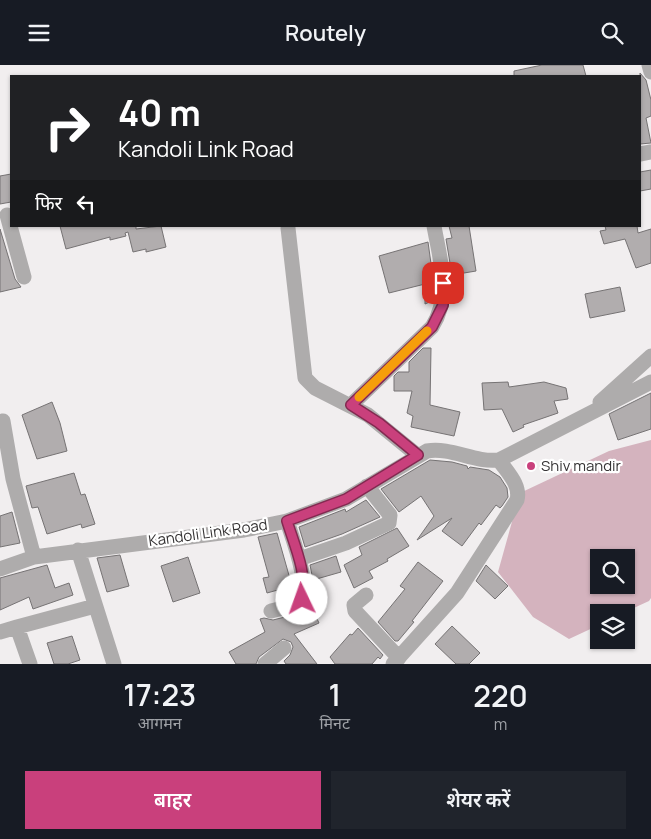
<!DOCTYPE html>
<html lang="hi">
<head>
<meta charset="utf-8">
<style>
  :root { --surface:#171b24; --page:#20242c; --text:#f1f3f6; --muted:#9ea1a6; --accent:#c9407c }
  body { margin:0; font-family:Manrope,"Noto Sans Devanagari",sans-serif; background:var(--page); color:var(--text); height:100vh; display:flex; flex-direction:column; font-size:19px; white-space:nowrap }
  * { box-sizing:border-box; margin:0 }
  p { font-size:16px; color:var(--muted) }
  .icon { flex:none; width:28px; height:28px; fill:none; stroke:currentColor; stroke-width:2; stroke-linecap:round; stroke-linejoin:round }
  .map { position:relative; height:599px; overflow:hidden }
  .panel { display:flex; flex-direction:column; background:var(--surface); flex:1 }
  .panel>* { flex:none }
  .guide { position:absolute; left:10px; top:10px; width:631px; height:152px; border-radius:0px; box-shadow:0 1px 4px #0004; background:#202124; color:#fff; overflow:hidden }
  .fabs { position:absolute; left:590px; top:484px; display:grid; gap:10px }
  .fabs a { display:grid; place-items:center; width:45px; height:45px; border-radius:0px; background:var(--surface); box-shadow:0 1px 4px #0004; font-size:25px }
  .pin { position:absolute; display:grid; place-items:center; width:42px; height:42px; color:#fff; margin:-21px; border-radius:10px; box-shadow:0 2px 8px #0006 }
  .me { position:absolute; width:55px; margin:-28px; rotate:357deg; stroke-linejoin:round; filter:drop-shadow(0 0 4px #0008) }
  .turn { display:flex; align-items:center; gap:18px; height:105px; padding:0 25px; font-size:22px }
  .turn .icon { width:65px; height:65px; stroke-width:2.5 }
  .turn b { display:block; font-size:35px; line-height:42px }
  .then { display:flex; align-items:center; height:48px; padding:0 25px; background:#0003; gap:10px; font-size:19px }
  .eta { display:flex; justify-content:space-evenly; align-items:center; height:85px; text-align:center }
  .eta b { font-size:30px; font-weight:600; line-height:35px }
  .primary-button { display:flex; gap:10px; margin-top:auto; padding:10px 25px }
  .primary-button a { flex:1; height:58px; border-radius:0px; background:var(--accent); color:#fff; font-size:20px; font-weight:600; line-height:58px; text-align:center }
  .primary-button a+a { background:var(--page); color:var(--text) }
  header { display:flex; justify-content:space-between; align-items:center; height:65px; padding:0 25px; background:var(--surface); font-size:22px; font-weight:600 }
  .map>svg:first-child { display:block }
  .green { fill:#d4b3be; fill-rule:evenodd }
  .building { fill:#b1adae; stroke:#767374 }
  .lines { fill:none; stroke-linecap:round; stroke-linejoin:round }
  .minor { stroke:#aeacac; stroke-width:15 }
  .route-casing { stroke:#832a51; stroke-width:12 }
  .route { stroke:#c9407c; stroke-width:9 }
  .slow { stroke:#f59e0b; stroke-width:9 }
  .poi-dot { fill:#c9407c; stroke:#fff; stroke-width:2 }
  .labels { text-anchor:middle; stroke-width:4.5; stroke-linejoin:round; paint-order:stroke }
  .poi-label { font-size:15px; fill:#353334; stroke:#fff; text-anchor:start }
  .street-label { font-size:15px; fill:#353334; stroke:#fff }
</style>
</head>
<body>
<header><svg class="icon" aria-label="menu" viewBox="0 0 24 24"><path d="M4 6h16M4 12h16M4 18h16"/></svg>Routely<svg class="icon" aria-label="search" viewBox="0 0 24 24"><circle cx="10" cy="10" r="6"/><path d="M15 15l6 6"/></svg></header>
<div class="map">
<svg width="651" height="599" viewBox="0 0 651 599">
  <rect width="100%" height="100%" fill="#f1eeef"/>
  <path class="green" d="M651 375V533L649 536 625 547 599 548V560L569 574 533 552 498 507 520 428 609 386ZM599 492H626V520H599Z"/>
  <path class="building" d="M542 0H583L586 11H514V6Z
    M640 8 646 15 651 35V51L646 53 651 78 640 79Z
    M651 105V124L640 126V107Z
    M11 109V137L0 139V111Z
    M60 161H136V164L161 161 166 182 146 187V184L133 187 128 167 125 168 126 171 110 175V172L66 184Z
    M449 161H469L476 206 452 210 446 174 452 173Z
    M605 161H637L638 168 651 164V198L636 203 625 174 604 179 600 166 606 165Z
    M0 164 15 214 21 222 0 227Z
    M428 177 433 213 432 236 425 239V219L389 228 379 191Z
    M620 222 625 246 590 253 585 229Z
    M423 283H431L430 340 460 347 454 371 411 362 413 351 407 348 412 326H394V311L398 307H409V297Z
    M508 317 509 322 544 317 566 323 568 334 554 336 558 348 523 360 524 362 513 367 502 344 484 345 482 318Z
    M651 328V364L618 375 609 349Z
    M52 337 60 358 67 386 37 394 22 350Z
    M430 395 452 397 467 401 468 404 470 402 489 405 500 412 507 423 508 432 502 441 500 443 496 440 481 460 479 458 462 481 442 466 452 453 417 475 434 451 421 431 399 447 381 424Z
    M74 408 81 430 85 429 95 459 82 463 81 459 47 469 38 442 32 443 26 421Z
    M366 435 380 452 342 469 305 482 299 462 345 444 346 447Z
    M12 447 20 478 0 482V451Z
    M397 463 409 481 387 494 388 496 369 506 373 513 354 523 344 500 362 490 359 482Z
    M277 468 292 521 267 528 263 513 269 512 258 472Z
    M120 490 129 521 107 527 97 493Z
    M336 491 341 507 313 515 310 500Z
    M188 492 200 528 173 537 161 501Z
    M418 497 443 516 412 556 414 557 398 576H395L378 557 405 524 400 521Z
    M47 500 55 523 69 518 73 530 33 544 29 532 0 545V513Z
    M486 500 508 521 495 534 476 516Z
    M310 539 319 558 294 569 317 599H286L284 596 290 590 293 582 291 577 283 574 259 592 256 599H236L229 587 265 567 260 554 264 553 273 555 301 548Z
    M452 561 480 588 469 599H456L435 579Z
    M358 563 383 590 380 594 378 592 372 599H335L330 592 350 569 352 570Z
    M72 571 80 595 68 599H54L47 578Z"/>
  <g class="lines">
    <path class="minor" d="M649 0 651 7
      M640 89 651 87
      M7 150 24 212
      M288 163 305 313 315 323 368 350 417 390
      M600 337 651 291
      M351 340 432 262C452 231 440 195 434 161
      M3 356 13 414 34 492
      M78 485 114 599
      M299 494 346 478 389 458 390 450 367 421
      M0 504 34 492 244 465 287 456 346 434 427 386C452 382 474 398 499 395L651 317
      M366 530 354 540 355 546 399 593
      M271 546 299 539C312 523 293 475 287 456
      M0 567 17 562
      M30 599 17 562 95 541
      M265 599 284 583
      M393 599 457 528 517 435C521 420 507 407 499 395"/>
  </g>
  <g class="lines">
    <defs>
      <path id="route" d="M302 534C308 510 294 479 287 456L346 434 418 390 379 358 351 340 432 262 443 240V218"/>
    </defs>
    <use href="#route" class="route-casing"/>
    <use href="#route" class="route"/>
    <path class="slow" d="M359 332 427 266"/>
  </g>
  <circle class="poi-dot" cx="531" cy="401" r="5"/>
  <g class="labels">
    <g class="poi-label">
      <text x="541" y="406">Shiv mandir</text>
    </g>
    <g class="street-label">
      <text transform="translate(208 468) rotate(-8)" y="5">Kandoli Link Road</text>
    </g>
  </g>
</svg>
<div class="fabs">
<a><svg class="icon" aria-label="search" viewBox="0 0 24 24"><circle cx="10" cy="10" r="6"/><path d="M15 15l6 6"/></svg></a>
<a><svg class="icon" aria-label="layers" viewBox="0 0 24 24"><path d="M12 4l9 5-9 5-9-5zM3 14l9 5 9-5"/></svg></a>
</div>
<div class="pin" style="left:443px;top:218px;background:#d93025"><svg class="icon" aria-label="arrive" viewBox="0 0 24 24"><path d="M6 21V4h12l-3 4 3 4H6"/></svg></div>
<svg class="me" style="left:302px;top:534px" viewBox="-20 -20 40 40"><circle r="19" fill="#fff"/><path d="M0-13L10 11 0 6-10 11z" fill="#c9407c"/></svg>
<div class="guide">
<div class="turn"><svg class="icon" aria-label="right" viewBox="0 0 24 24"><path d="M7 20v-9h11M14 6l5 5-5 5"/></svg><div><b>40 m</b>Kandoli Link Road</div></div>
<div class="then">फिर<svg class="icon" aria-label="left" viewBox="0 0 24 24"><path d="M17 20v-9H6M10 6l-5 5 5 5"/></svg></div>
</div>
</div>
<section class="panel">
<div class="eta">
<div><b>17:23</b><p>आगमन</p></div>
<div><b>1</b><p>मिनट</p></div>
<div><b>220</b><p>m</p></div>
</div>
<div class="primary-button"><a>बाहर</a><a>शेयर करें</a></div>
</section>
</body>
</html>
